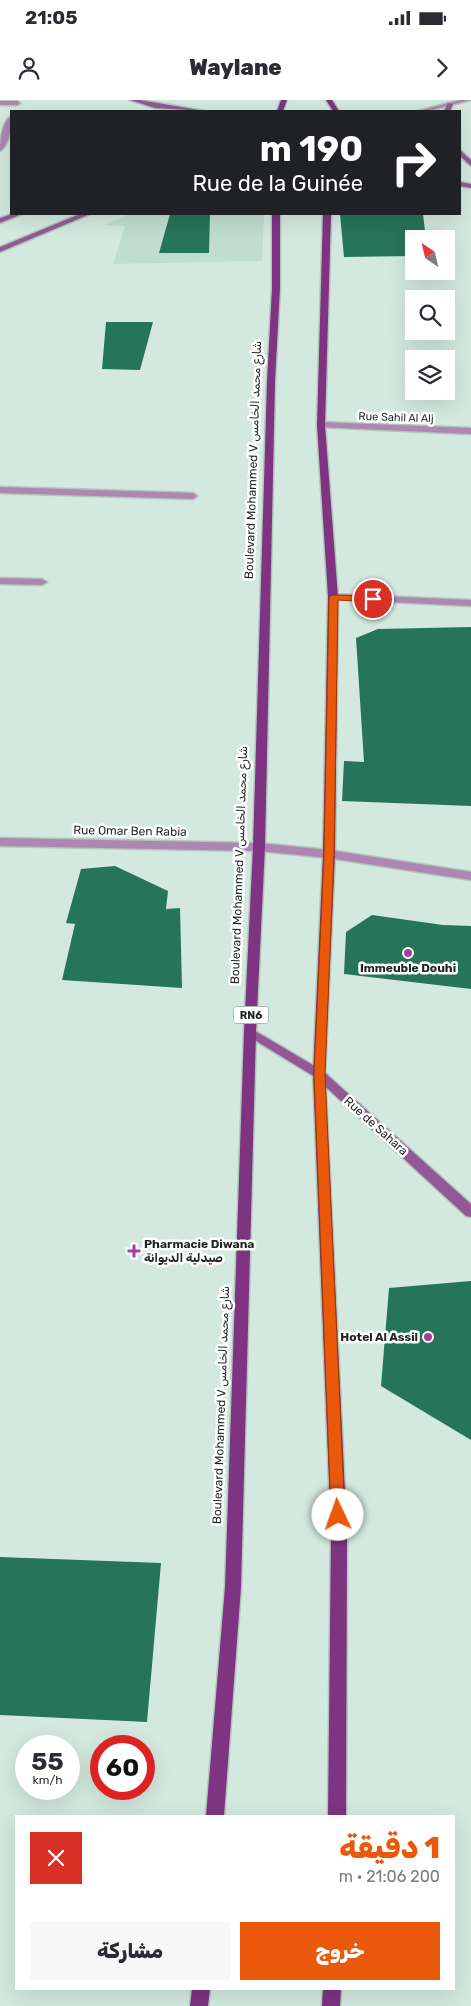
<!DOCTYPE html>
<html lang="ar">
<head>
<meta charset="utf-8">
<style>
  :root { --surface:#fff; --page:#f7f7f7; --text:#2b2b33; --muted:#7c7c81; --accent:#ea580c }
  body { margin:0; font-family:Rubik,Vazirmatn,sans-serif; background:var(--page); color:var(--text); direction:rtl; height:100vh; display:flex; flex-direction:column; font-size:19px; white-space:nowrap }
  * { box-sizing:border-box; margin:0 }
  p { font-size:16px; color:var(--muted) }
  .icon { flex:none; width:28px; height:28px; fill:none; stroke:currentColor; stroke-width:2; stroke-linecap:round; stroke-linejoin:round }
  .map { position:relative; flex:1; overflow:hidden; direction:ltr }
  .sheet { position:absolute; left:15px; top:1715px; width:440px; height:175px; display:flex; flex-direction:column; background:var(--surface); border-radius:0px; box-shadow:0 5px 20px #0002; direction:rtl }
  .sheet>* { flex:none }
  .banner { position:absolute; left:10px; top:10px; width:451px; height:105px; border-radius:0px; box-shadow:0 5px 20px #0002; direction:rtl; background:#202124; color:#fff; overflow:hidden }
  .needle { width:32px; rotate:325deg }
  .controls { position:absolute; left:405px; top:130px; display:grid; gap:10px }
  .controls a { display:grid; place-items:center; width:50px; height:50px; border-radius:0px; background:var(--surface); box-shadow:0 5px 20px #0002; font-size:25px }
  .speed { position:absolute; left:15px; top:1635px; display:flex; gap:10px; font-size:25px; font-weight:700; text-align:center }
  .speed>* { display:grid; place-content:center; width:65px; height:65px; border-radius:50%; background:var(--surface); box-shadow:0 5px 20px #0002; line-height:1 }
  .speed small { font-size:12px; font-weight:400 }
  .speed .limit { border:8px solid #d22; background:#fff; color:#111 }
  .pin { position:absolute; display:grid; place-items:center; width:42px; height:42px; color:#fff; margin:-21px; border:2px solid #fff; border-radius:50%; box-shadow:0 1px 5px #0007 }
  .me { position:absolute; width:55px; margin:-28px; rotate:357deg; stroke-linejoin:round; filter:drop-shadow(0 0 4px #0008) }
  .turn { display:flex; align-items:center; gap:18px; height:105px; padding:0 15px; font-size:22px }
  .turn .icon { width:65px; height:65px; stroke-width:2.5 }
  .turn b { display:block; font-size:35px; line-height:42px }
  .round { display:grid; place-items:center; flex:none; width:52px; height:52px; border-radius:0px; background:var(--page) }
  .summary { display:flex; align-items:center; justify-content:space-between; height:85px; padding:0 15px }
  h1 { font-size:30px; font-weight:800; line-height:38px; color:var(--accent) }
  .button { display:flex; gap:10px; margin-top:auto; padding:10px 15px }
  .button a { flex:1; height:58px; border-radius:0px; background:var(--accent); color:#fff; font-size:20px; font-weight:800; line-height:58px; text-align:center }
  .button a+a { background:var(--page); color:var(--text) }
  .status { display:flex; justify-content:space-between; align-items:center; height:35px; padding:0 25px; background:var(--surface); direction:ltr }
  .status svg { height:14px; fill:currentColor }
  header { display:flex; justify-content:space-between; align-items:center; height:65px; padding:0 15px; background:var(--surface); font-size:22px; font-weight:800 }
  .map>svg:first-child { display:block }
  .built { fill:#c0ddd0 }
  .building { fill:#26745a }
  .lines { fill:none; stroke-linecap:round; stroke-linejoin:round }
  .lane-casing { stroke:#b2c6bd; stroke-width:3 }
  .street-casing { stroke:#b2c6bd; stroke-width:3 }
  .secondary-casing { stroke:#b2c6bd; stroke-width:3 }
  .primary-casing { stroke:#b2c6bd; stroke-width:3 }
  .lane { fill:#af86af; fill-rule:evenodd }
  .street { fill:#af86af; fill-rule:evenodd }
  .secondary { fill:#945895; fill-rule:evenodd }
  .primary { fill:#7e3481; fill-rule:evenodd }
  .route { fill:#ea580c; stroke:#983908 }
  .poi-dot { fill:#a03ea4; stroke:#fff; stroke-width:2 }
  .labels { text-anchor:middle; stroke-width:5; stroke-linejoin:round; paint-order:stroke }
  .far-street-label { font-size:11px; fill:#1e2623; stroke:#fff }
  .shield { fill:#fff; stroke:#626765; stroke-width:1 }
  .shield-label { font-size:11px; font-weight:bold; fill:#1e2623 }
  .street-label { font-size:12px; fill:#1e2623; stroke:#fff }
  .poi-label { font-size:12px; font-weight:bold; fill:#1e2623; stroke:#fff }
</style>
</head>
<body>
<div class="status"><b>21:05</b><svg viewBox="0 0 49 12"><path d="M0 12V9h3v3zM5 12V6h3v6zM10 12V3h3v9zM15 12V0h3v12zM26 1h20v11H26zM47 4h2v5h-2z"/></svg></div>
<header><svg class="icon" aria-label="forward" viewBox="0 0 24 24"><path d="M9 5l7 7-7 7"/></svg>Waylane<svg class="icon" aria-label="person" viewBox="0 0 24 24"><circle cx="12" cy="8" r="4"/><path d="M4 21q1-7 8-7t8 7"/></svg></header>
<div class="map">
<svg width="471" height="1906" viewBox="0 0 471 1906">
  <rect width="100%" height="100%" fill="#d3e9df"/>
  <path class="built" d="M129 114H264L262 161 113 164 125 126 105 125Z"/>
  <path class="building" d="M170 114H210L209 153H159Z
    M340 114H423L426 139H414V156L344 157Z
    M106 222H153L140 270 102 269Z
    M471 527V706L342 701 344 661 364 662 356 538 378 529Z
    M115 766 168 791 166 809 180 808 182 888 62 880 75 824 66 823 81 769Z
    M372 815 443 825 471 826V889L344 874 346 832Z
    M471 1181V1340L381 1286 389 1188Z
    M0 1457 161 1463 147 1622 0 1615Z"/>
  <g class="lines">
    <defs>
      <path id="lane" d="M0 387 193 393 197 396 193 399 0 393Z
        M0 478 42 479 47 482 42 485 0 484Z"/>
      <path id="street" d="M460 0H471L428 11H418Z
        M0 1H17L20 3 17 5H0Z
        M11 16C12 26 9 46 0 51 0 41 2 22 11 16Z
        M321 322 471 328V334L318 327 317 325Z
        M333 494 471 500V506L330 499V495Z
        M0 738 259 743 329 750 471 772V780L329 758 259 751 0 746Z"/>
      <path id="secondary" d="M130 0H140L205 11 155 8Z
        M448 3 453 4 450 11H444Z
        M460 50 471 60V66L460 56Z
        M460 82 471 84V88L460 86Z
        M12 114H22L0 123V118Z
        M80 114H90L0 152V147Z
        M250 928 323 971 471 1104V1117L466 1116 315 977 246 935 244 932 246 929Z"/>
      <path id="primary" d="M281 0H287L283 11H277Z
        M326 0H332L339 11H333Z
        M272 114H280V188L275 282 265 747 256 932 241 1487 224 1716H206L225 1487 244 932 253 747 267 282 272 188Z
        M323 114H331L325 325 338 497 335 754 325 974 347 1434 346 1716H328L331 1434 313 974 323 754 328 497 317 325Z
        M192 1889H210L208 1906H190Z
        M323 1889H341L340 1906H322Z"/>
    </defs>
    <use href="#lane" class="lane-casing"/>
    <use href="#street" class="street-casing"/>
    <use href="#secondary" class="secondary-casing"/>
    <use href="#primary" class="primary-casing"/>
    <use href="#lane" class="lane"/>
    <use href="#street" class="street"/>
    <use href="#secondary" class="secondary"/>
    <use href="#primary" class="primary"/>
  </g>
  <path class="route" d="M333 495 373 496 377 499 373 502 338 500 334 754 325 974 345 1415 343 1419 338 1421 333 1419 331 1415 314 974 324 754 329 497Z"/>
  <g class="poi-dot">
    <circle cx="408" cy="853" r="5"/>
    <path d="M131.5 1143.5h5v5h5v5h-5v5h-5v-5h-5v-5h5z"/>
    <circle cx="428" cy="1237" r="5"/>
  </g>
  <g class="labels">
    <g class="far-street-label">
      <text transform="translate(396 317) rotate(2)" y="4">Rue Sahil Al Alj</text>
    </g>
    <rect class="shield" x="233.5" y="906.5" width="35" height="17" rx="4"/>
    <g class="shield-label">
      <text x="251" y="919">RN6</text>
    </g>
    <g class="street-label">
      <text transform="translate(253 360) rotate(-88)" y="4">Boulevard Mohammed V شارع محمد الخامس</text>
      <text transform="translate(130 731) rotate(1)" y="4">Rue Omar Ben Rabia</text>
      <text transform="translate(239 765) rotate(-88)" y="4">Boulevard Mohammed V شارع محمد الخامس</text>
      <text transform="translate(376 1026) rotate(42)" y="4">Rue de Sahara</text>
      <text transform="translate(221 1305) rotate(-88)" y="4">Boulevard Mohammed V شارع محمد الخامس</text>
    </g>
    <g class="poi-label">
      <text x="408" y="872">Immeuble Douhi</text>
      <text x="144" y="1148" text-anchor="start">Pharmacie Diwana<tspan x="144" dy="14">صيدلية الديوانة</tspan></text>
      <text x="418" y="1241" text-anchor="end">Hotel Al Assil</text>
    </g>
  </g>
</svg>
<div class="controls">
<a><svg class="needle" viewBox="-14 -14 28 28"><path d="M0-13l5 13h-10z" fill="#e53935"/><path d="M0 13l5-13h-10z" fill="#7c7c81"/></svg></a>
<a><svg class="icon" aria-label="search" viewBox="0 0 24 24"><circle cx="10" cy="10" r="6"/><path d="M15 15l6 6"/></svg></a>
<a><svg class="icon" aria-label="layers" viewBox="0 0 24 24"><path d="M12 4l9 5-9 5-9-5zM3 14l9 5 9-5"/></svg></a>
</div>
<div class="speed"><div>55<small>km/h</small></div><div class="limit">60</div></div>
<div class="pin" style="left:373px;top:499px;background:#d93025"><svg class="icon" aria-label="arrive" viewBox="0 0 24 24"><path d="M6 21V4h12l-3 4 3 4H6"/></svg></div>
<svg class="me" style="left:338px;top:1415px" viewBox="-20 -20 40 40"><circle r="19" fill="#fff"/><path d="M0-13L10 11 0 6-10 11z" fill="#ea580c"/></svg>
<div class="banner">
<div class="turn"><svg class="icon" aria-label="right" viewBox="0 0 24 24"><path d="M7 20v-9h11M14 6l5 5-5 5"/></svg><div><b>190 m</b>Rue de la Guinée</div></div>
</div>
<section class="sheet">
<div class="summary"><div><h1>1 دقيقة</h1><p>200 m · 21:06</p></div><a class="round" style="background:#d93025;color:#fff"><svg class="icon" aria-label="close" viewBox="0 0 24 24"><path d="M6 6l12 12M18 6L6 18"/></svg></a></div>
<div class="button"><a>خروج</a><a>مشاركة</a></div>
</section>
</div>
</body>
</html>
